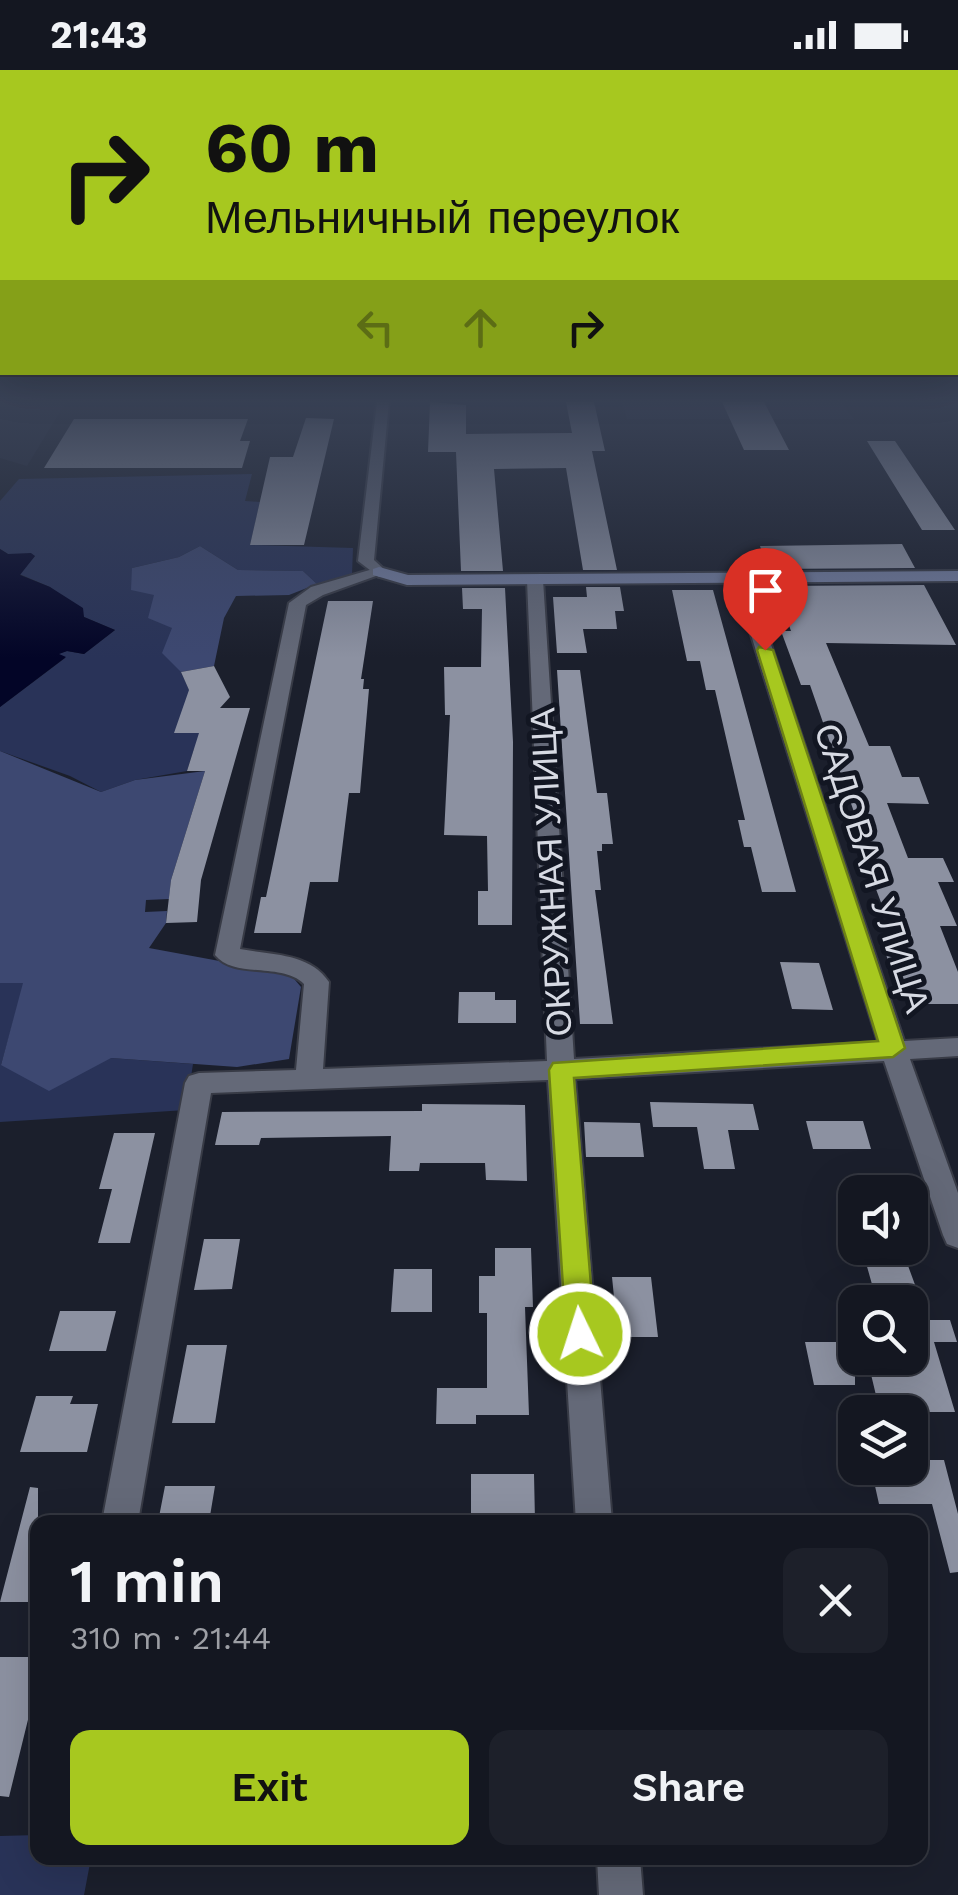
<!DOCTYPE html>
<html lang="en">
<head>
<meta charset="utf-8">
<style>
  :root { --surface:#141721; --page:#1d202a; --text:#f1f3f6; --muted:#9d9fa5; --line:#33363f; --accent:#a7c81f }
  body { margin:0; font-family:"Work Sans",sans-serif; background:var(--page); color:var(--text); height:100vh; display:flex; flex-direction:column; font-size:38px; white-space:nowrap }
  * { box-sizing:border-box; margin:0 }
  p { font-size:32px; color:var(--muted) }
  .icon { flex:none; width:55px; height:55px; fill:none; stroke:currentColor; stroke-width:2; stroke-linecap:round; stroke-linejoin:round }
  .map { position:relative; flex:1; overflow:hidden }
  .drawer { position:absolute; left:30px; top:1445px; width:898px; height:350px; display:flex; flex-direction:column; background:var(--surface); border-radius:20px; box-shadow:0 10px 40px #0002,0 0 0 2px var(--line) }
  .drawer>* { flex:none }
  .top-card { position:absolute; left:0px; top:0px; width:960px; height:305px; box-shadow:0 10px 40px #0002,0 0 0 2px var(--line); background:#a7c81f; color:#111; overflow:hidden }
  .fabs { position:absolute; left:838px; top:1105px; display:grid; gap:20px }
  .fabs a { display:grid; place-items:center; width:90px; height:90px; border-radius:20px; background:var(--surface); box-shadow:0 10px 40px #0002,0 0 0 2px var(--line); font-size:50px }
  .pin { position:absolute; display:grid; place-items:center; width:85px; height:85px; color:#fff; margin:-102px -42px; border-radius:50% 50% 50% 0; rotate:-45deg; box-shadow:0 0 10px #0007 }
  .pin .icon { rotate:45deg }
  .me { position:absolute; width:110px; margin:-55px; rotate:356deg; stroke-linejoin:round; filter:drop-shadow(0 0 8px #0008) }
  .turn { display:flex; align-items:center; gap:35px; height:210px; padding:0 40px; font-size:45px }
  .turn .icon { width:130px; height:130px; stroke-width:2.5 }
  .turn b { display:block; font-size:70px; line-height:85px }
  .lanes { display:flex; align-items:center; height:95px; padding:0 40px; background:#0003; justify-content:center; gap:50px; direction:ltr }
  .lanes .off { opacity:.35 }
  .round { display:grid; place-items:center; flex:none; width:105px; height:105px; border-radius:20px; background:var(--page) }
  .headline { display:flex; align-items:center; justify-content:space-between; height:170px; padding:0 40px }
  h1 { font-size:60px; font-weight:600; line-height:75px }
  .action { display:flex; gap:20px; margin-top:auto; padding:20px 40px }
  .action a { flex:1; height:115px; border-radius:20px; background:var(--accent); color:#111; font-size:40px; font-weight:600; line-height:115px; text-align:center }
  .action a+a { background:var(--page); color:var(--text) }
  .status { display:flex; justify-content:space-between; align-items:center; height:70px; padding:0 50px; background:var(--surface); direction:ltr }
  .status svg { height:28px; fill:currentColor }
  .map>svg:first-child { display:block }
  .built { fill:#24293a }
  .green { fill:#293358 }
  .forest { fill:#3d4871 }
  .water { fill:#030527 }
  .building { fill:#8c91a1 }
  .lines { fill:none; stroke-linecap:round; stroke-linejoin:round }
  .minor-casing { stroke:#383b46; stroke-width:4 }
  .tertiary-casing { stroke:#383b46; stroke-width:4 }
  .secondary-casing { stroke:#383b46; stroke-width:4 }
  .minor { fill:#646978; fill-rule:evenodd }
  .tertiary { fill:#646978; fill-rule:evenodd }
  .secondary { fill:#737d9e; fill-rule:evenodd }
  .route { fill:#a7c81f; stroke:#6d8214; stroke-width:2.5 }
  .labels { text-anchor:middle; stroke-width:10; stroke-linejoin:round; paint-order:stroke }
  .street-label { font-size:35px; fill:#d7dae3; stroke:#121622 }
</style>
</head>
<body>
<div class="status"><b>21:43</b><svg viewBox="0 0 49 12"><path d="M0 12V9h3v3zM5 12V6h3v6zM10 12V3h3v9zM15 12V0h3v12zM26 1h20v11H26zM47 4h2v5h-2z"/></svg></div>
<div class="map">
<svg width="958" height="1825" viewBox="0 0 958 1825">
  <rect width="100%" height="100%" fill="#1b1f2c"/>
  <path class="built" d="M0 332H66L27 396 0 388Z
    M622 332H841L854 349H627Z"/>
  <path class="green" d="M252 404 245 431 260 432 250 475 353 478 352 505 317 514 303 501 238 500 200 476 179 487 132 498 155 525 172 558 181 602 209 663 194 679 187 701 135 710 101 722 70 706 0 681V637L65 588 58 584 67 581 84 584 115 560 84 547 50 517 19 504 35 486 8 484 0 479V431L19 409Z
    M0 913H24L1 995 111 988 193 994 186 1040 0 1052Z
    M37 1765 38 1788H91L84 1825H0V1766Z"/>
  <path class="forest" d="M200 476 238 500 303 501 317 514 289 525 236 526 224 548 214 596 181 602 162 583 172 558 148 548 154 525 131 520 132 498 179 487Z
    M0 681 101 722 135 710 205 701 171 810 169 829 146 830 145 842 167 841 166 853 149 878 290 904 301 917 289 989 237 997 111 988 49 1021 1 995 23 913H0Z"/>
  <path class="water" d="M0 479 8 484 31 483 35 486 20 505 50 517 83 538 84 547 115 560 84 584 67 581 59 584 66 587 0 637Z"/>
  <path class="building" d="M430 332 466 335V364L572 363 566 332H594L605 381H592L617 500H583L566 398 494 399 503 501H461L456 382H428Z
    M722 332H764L789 380H744Z
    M306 348 334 349 304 475H250L270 387H293Z
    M74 349H248L240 371H250L242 398H44Z
    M867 371H895L955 460H922Z
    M902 474 915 498 768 499 760 476Z
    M924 515 956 575 826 573 869 676H890L902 707H919L929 734 887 733 908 788H943L954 812H938L957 856H940L958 902V934H910L899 904 892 903 883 875H897L847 742H854L810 615H801L781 561H791L775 516Z
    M586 517H620L624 541H615L617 559H583L587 583H557L553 527H587Z
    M462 518H505L513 672 512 855H478V821H488L487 766 444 765 450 645H445L444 597H481L482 539H463Z
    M672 520H713L796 822H762L751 777H744L738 750H745L715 620H706L700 591H687Z
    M328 531H373L361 609H364L363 619H369L360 723H349L338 812H310L301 863H254L261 827H266Z
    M214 596 230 627 220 638H250L201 810 197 852 166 853 171 810 205 701H187L199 663H174L189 620 181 602Z
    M557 600H580L597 723H607L613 774H602V781H597L601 820H595L613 954H580Z
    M780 892 819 893 833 940 792 939Z
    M459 922H495V930H516V953H458Z
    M650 1032 753 1034 759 1060H728L735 1099H704L697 1057H653Z
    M422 1034 525 1035 527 1111 486 1110 485 1093H420L419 1101H389L391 1066 261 1068 259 1075H215L222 1042 422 1041Z
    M806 1051H863L871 1079H813Z
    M584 1052 640 1053 644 1087H586Z
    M114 1063H155L130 1173H98L112 1119H99Z
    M204 1169H240L232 1219 194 1220Z
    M495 1178H531L533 1237H525L529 1345H476V1354H436L437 1318H487V1243H479V1206H495Z
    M866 1193H907L928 1250H950L957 1272H934L955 1342H880L869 1296H910V1232H877Z
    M394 1199H432V1242H391Z
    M612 1207H651L658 1267H618Z
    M60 1241H116L106 1281H49Z
    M805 1272H855V1315H814Z
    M187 1275H227L215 1353H172Z
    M36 1326H73L70 1334H98L87 1382H20Z
    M910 1390H944L958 1444V1502L950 1503 932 1434H879L871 1398H910Z
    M471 1404H534L535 1451H471Z
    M165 1416H215L209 1452H158Z
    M30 1417 38 1418V1532H0Z
    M0 1587H38V1609L9 1727 0 1726Z"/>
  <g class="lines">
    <defs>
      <path id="minor" d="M373 499 387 502 323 525 306 535 240 879C272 885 310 883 329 912L323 999 547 991 527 510 535 505 543 510 574 989 878 972 733 507 747 503 904 971 958 968V986L910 989 958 1123V1178L947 1174 943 1165 884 991 575 1009 612 1452H576L548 1010 211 1023 138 1452H102L185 1013 189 1006 199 1003 296 1000 304 914C282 892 234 909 215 885L289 533 311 517Z
        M597 1788H640L643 1825H599Z"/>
      <path id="tertiary" d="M377 332H389L374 490 387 502 379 507 358 491Z"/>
      <path id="secondary" d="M379 497 408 505 958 501V511L407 515 373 505V499Z"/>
    </defs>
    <use href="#minor" class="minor-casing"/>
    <use href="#tertiary" class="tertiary-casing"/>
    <use href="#secondary" class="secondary-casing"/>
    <use href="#minor" class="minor"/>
    <use href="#tertiary" class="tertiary"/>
    <use href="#secondary" class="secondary"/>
  </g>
  <linearGradient id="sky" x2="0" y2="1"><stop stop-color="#0f1118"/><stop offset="0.56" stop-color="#394256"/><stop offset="1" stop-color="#394256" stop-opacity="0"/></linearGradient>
  <rect width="958" height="588" fill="url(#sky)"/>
  <path class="route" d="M759 577 773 580 905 978 893 987 574 1008 595 1264 591 1273 580 1277 570 1273 566 1264 549 1000 553 993 878 971 757 580Z"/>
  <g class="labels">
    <g class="street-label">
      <text transform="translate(872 798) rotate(72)" y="12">САДОВАЯ УЛИЦА</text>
      <text transform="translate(551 802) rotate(-93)" y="12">ОКРУЖНАЯ УЛИЦА</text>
    </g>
  </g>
</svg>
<div class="fabs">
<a><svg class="icon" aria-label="sound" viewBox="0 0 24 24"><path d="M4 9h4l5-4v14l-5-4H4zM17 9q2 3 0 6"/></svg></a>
<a><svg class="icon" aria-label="search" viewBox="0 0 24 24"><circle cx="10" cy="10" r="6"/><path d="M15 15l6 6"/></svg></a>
<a><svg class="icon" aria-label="layers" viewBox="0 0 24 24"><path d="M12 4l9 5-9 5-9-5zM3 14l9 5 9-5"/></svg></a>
</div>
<div class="pin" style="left:765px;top:580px;background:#d93025"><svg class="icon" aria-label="arrive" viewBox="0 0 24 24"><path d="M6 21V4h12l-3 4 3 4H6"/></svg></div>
<svg class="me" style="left:580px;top:1264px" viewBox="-20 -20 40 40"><circle r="17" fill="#a7c81f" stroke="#fff" stroke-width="3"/><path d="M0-11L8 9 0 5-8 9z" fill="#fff"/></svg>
<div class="top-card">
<div class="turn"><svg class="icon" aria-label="right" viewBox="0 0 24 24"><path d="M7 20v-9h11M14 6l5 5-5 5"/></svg><div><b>60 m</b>Мельничный переулок</div></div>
<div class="lanes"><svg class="icon off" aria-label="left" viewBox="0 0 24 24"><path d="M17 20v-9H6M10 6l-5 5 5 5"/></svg><svg class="icon off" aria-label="ahead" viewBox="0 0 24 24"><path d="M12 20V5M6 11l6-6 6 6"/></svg><svg class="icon" aria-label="right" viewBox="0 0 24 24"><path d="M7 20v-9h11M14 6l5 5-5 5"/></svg></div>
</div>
<section class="drawer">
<div class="headline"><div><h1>1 min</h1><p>310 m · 21:44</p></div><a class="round"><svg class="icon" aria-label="close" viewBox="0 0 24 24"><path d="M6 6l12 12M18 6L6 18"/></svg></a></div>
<div class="action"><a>Exit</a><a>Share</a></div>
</section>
</div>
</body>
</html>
